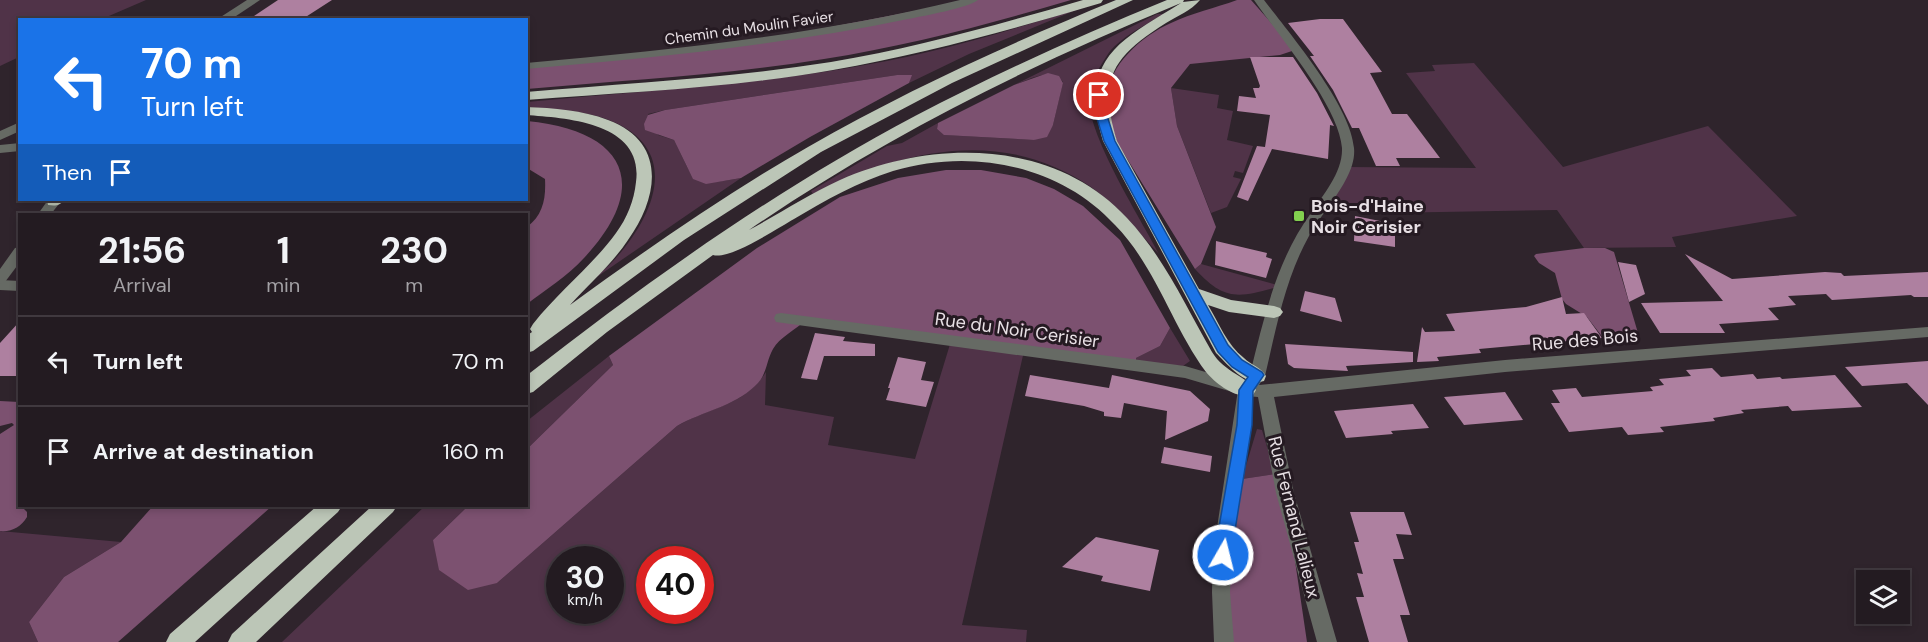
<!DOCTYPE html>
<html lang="en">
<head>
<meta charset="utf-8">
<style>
  :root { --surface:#231b21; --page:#2f282e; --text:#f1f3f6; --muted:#a3a1a5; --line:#40393f }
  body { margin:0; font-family:"DM Sans",sans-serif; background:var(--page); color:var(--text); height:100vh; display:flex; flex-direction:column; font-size:22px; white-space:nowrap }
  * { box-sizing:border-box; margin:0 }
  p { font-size:20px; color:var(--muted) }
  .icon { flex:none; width:33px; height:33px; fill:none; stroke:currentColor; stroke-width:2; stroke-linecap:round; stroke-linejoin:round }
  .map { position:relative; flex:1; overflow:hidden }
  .details { position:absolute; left:18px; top:213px; width:510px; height:294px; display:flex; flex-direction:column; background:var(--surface); border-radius:0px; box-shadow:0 3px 9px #0003,0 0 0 2px var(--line) }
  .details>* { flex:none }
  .banner { position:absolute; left:18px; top:18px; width:510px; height:183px; border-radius:0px; box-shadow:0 3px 9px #0003,0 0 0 2px var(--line); background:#1a73e8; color:#fff; overflow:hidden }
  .buttons { position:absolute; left:1856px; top:570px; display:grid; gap:12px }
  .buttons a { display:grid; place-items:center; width:54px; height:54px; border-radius:0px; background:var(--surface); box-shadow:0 3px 9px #0003,0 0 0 2px var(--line); font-size:30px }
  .speed { position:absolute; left:546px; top:546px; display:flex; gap:12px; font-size:30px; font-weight:700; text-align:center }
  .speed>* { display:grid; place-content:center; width:78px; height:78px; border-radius:50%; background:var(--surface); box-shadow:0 3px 9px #0003,0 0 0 2px var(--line); line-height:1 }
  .speed small { font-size:15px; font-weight:400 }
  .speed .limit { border:9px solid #d22; background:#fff; color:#111 }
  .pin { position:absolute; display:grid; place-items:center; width:51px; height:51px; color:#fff; margin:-26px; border:3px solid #fff; border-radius:50%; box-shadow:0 2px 6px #0007 }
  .me { position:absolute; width:66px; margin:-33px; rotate:8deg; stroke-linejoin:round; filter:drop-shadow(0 0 4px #0008) }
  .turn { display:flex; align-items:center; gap:21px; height:126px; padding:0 24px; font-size:27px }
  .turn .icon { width:78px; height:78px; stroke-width:2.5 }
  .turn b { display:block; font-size:42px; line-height:51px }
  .then { display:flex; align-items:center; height:57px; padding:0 24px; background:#0003; gap:12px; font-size:22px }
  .eta { display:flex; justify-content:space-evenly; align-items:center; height:102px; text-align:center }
  .eta b { font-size:36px; font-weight:700; line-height:42px }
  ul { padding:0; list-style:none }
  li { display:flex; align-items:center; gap:18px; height:90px; padding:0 24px; border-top:2px solid var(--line) }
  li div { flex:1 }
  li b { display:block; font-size:22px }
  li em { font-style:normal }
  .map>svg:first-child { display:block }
  .green { fill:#503348; fill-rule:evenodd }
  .forest { fill:#7c5170 }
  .building { fill:#ae80a0 }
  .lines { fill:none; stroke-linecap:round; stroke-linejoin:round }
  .minor { fill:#666a64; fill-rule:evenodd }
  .tertiary { fill:#666a64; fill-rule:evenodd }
  .motorway { fill:#bcc6b7; fill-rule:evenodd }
  .route { fill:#1a73e8; stroke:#114b97; stroke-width:1.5 }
  .poi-dot { fill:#82d04f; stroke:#251a22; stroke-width:2 }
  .labels { text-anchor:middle; stroke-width:6; stroke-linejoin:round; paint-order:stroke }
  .far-street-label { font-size:15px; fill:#e8e0e5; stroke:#251a22 }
  .poi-label { font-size:18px; font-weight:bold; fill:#e8e0e5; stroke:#251a22; text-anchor:start }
  .street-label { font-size:18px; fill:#e8e0e5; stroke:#251a22 }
</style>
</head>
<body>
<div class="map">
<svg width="1928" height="642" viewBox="0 0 1928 642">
  <rect width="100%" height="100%" fill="#2f242c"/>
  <path class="green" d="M0 0H146L102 19 20 20 19 57 0 66Z
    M1081 8 969 54 909 83 911 75H897L665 110 648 114 658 135 674 140C697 185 689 187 741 178L588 283C597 275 607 268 615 259 652 218 682 154 616 123 589 110 556 110 527 107V102C660 89 797 83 928 52 979 40 1030 24 1081 8Z
    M1157 14H1164C1146 25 1120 37 1108 54 1100 66 1091 81 1089 96 1086 133 1141 219 1159 254 1138 232 1117 205 1091 187 1002 126 903 150 813 194L811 191 887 146 902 143 938 123 937 129 945 135 1034 140 1053 125 1063 82C1052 66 1029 80 1014 85Z
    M1474 63 1563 167 1708 126 1797 216 1672 237 1676 247 1584 248 1557 210 1383 213 1321 207 1345 167 1476 168 1406 73 1435 71 1432 65Z
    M1171 88 1219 95 1217 108 1233 111 1227 140 1253 146 1243 173 1235 171 1233 177 1241 179 1227 207 1211 213 1177 126Z
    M1201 264 1281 286C1240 297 1226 303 1195 269Z
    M1170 328 1190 361 1183 366 1136 362V358L1160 346Z
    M951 341 1024 351 962 625 1027 630 1026 642H282L425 506H468L433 540 497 583 677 426C711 406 743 407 766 372L765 405 834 417 828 445 915 459ZM560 560H610V610H560ZM650 560H700V610H650Z
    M609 356 613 365 527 449V421Z
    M1257 429 1262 430 1275 474 1242 479Z
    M0 531 121 542 64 577 29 622 38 642H0Z"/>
  <path class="forest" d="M973 0H1071C990 24 908 46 824 59 726 75 626 80 527 89V66L710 50Z
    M1237 0H1251L1295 50 1280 55 1190 64 1171 88 1177 126 1216 227 1201 264 1195 269 1118 144C1113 130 1107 114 1107 99 1107 66 1143 35 1171 23 1192 13 1215 8 1237 0Z
    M1048 73 1059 76 1063 83 1053 125 1047 137 1034 140 944 135 937 129 938 123 1014 85Z
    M897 75H912L909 83 810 137 741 178 706 184 693 179 674 140 645 130 644 124 648 115 665 110Z
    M527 121C623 130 654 183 584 258 568 276 545 290 527 304V227C543 215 546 199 545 179L527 168Z
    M946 170H981L1026 178 1054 189 1083 206 1120 240 1170 328 1160 346 1136 358V362L805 321C796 329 779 338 773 349 766 361 767 376 755 386 733 407 703 411 677 426L497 583 468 590 439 570 433 540 468 506H526L527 449 613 365 609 356 757 248 840 197 898 178Z
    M1584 248H1605L1614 252 1638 333 1625 343 1611 344 1604 339 1587 317 1566 304 1562 299 1555 273 1539 263 1534 256 1536 254Z
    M0 401 19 402 18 503 27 512V517C21 527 12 532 0 531V434L14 425 12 423 0 426Z
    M1275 474 1285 493 1307 642H1224L1235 477 1242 479Z
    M153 506H272L118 642H38L29 622 64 577 121 542Z"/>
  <path class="building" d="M278 0H332L301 20H274L254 16Z
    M1320 19H1343L1382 72 1370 73 1392 114H1407L1440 158H1396L1400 166H1376L1359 128H1352L1333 90 1310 56H1314L1288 23Z
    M1250 57H1293L1317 93 1334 126 1330 125 1328 159 1272 149 1248 201 1237 197 1257 146 1265 147 1270 115 1237 111 1239 96 1256 98 1253 88H1259L1260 86Z
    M1355 216 1395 224V247L1354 241Z
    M1216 241 1267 253 1266 257 1272 259 1266 278 1215 265Z
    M1685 254 1732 279 1825 272 1841 273 1844 276 1928 272V297H1914L1911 295 1832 300 1826 294 1788 296 1796 305 1768 308 1779 320 1719 324 1725 333H1660L1641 303 1723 301Z
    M1618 262 1636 265 1645 294 1629 302Z
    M1305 291 1335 298 1342 322 1300 311Z
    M1562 297 1566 314 1584 313 1602 338 1479 349 1481 353 1437 357 1439 361 1417 362 1422 327 1425 332 1455 331 1446 314 1526 307Z
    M20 321V376H0V343Z
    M815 333 845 337 843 341 875 344V356H824L817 380 801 378Z
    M1285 344 1413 352V362L1346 366 1348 371 1294 368 1288 364Z
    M898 357 926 362 921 380 934 382 926 407 886 400 890 388H888Z
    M1928 361V405L1907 383 1862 386 1845 367Z
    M1712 368 1721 377 1753 374 1757 379 1780 377 1782 379 1835 375 1862 407 1792 411 1788 406 1741 410 1744 413 1713 418 1715 421 1660 427 1664 432 1628 435 1622 427 1569 432 1551 403H1560L1552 390 1576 388 1582 397 1653 391 1650 387 1664 385 1659 379 1691 376 1686 370Z
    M1030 375 1109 388 1112 375 1190 391 1210 409 1208 421 1165 440 1167 411 1124 403 1121 418 1104 416V412L1084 406 1025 396Z
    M1505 392 1523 420 1464 425 1444 397Z
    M1413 404 1429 428 1391 431 1393 434 1346 438 1334 411Z
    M1164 447 1212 456 1210 472 1161 463Z
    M1350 512H1404L1412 535 1396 534 1404 559H1393L1410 615H1400L1408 642H1369L1356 597H1364L1357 573 1363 574 1354 542H1359Z
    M1096 537 1159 550 1150 591 1101 581 1103 576 1062 567Z"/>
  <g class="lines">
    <path class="minor" d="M960 0H978C968 8 923 16 908 19 782 45 655 58 526 69V63C672 50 817 35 960 0Z
      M1254 0H1264C1290 34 1351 106 1354 148 1356 167 1342 187 1332 202 1324 214 1315 224 1309 236 1285 279 1276 329 1265 376L1259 385 1505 360 1928 327V337L1505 372 1274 397 1294 493 1337 642H1317L1276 493 1258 397 1246 396 1185 378 776 322 774 318 776 314 781 313 1185 366 1243 383 1250 374C1264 318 1276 261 1311 213 1323 195 1343 172 1342 148 1339 106 1278 35 1254 0Z
      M20 122V131L0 140V131Z
      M20 143V151L0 153V145Z
      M0 280 20 281V291L0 290Z"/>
    <path class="tertiary" d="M247 0H260L230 20H216Z
      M48 200H62L51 214H38Z
      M20 247V262L5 282 0 284V269L15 248Z
      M1246 384 1252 386 1254 390 1232 554 1230 592 1234 642H1214L1212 592 1213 554 1238 390 1240 386Z"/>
    <path class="motorway" d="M1083 0H1103L1101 3C1013 29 924 54 833 70 732 88 629 92 526 100V92C628 83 730 78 831 62 916 48 1000 24 1083 0Z
      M1116 0H1133L952 83 821 152 684 240 533 351 526 353V336L532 332 530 329 533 324C558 292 592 266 616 233 627 218 634 201 636 182 644 123 568 118 526 115V107C554 108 582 110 608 120 667 142 659 197 628 240 612 264 589 284 570 305 647 249 726 194 808 147 907 90 1011 43 1116 0Z
      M1167 0H1184L1183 2 1200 0C1191 11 1177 16 1166 23 1112 57 1098 79 1117 141L1199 289 1231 300 1274 306 1280 308 1283 312 1280 316 1274 318 1229 312 1208 305C1219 323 1227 345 1244 358 1251 365 1261 367 1266 376L1264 381C1246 387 1228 365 1216 353L1103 141C1079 58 1118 42 1181 3 1030 65 884 137 749 230 779 214 809 194 840 180 933 139 1054 139 1127 218 1164 257 1186 307 1212 352 1224 372 1249 378 1256 390L1253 395C1237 400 1216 384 1206 372 1172 326 1156 267 1115 225 1059 164 970 148 893 171 858 182 826 200 794 219 778 228 730 260 713 255L607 332 533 392 526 394V376C649 280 777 189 915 116 997 73 1081 35 1167 0Z
      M47 200H64C60 206 55 206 48 205Z
      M317 506H342L338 512 195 642H166L170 634Z
      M372 506H397L393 512 256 642H228L232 634Z"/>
  </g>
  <path class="route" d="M1099 92 1104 95 1105 109 1115 141 1228 345 1242 360 1262 372 1264 375 1253 391 1252 425 1231 555 1229 560 1223 562 1217 560 1214 555 1237 425 1239 390 1248 377 1232 367 1218 352 1104 141 1094 109V95Z"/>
  <rect class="poi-dot" x="1293" y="210" width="12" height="12" rx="3"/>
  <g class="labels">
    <g class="far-street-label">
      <text transform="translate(749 28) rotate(-8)" y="5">Chemin du Moulin Favier</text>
    </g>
    <g class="poi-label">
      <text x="1311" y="212">Bois-d'Haine<tspan x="1311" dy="21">Noir Cerisier</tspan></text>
    </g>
    <g class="street-label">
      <text transform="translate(1017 330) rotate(8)" y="6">Rue du Noir Cerisier</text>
      <text transform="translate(1585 340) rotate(-5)" y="6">Rue des Bois</text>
      <text transform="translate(1294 517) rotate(76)" y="6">Rue Fernand Lalieux</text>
    </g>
  </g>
</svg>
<div class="buttons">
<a><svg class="icon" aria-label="layers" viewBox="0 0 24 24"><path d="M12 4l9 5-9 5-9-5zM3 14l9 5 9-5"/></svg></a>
</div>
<div class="speed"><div>30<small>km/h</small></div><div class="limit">40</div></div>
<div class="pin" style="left:1099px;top:95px;background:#d93025"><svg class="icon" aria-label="arrive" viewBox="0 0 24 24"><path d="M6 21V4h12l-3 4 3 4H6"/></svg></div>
<svg class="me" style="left:1223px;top:555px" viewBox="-20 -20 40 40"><circle r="17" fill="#1a73e8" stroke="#fff" stroke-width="3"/><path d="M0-11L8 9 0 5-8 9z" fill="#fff"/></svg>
<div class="banner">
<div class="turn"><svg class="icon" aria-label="left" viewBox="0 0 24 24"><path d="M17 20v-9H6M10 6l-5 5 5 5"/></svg><div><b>70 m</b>Turn left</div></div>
<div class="then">Then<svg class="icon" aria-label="arrive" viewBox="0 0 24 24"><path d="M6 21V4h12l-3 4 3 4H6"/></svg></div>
</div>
<section class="details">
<div class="eta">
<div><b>21:56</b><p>Arrival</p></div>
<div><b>1</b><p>min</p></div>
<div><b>230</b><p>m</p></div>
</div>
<ul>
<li><svg class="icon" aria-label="left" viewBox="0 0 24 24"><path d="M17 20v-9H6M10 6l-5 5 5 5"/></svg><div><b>Turn left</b></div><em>70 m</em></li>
<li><svg class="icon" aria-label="arrive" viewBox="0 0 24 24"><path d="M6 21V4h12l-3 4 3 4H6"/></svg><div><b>Arrive at destination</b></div><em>160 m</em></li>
</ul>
</section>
</div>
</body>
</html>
